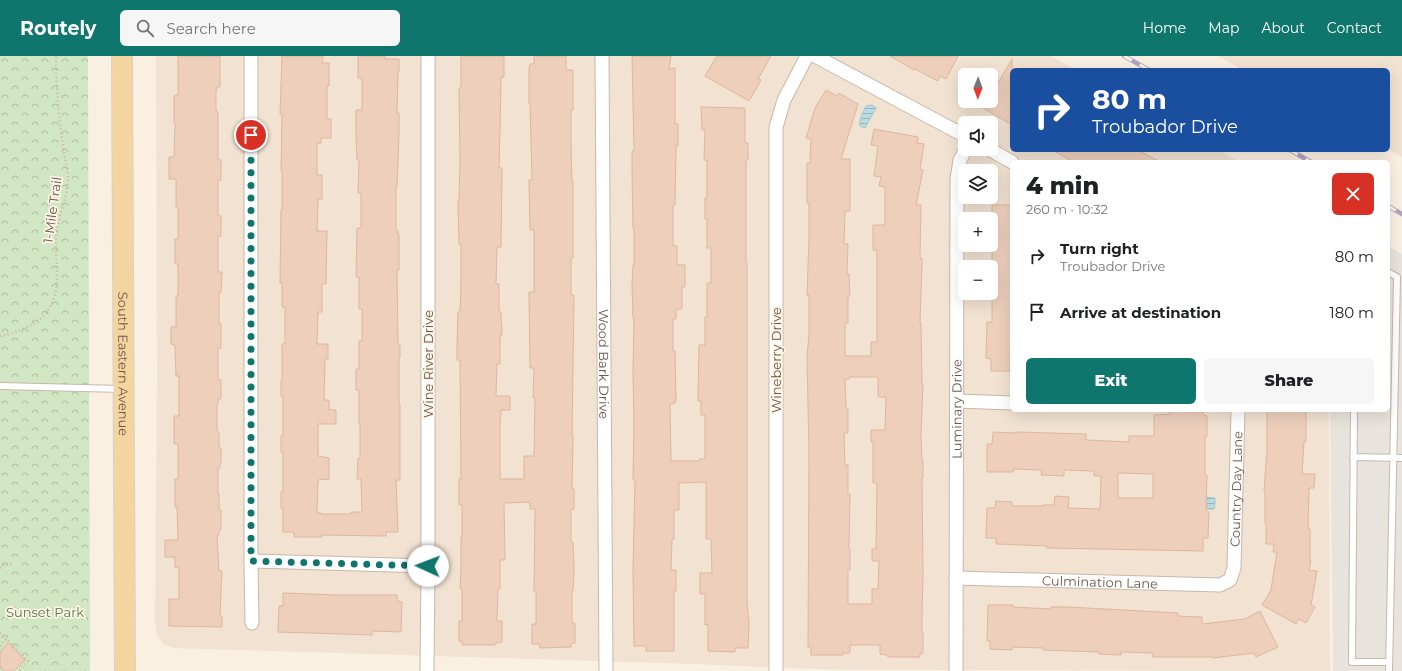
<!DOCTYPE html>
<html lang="en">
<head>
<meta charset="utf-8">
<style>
  :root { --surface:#fff; --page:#f6f6f6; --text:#202124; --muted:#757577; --accent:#0f766e }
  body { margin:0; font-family:Montserrat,sans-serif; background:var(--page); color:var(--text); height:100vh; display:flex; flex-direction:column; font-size:15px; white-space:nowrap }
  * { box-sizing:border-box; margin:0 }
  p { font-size:13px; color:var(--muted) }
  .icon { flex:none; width:22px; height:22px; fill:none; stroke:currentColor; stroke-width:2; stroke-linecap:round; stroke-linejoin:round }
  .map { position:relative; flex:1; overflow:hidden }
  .details { position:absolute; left:1010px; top:104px; width:380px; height:252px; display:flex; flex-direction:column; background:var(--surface); border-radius:6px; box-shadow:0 4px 16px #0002 }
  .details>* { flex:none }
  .banner { position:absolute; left:1010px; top:12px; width:380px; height:84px; border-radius:6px; box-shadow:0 4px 16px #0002; background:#1a4fa0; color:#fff; overflow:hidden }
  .needle { width:26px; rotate:181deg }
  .buttons { position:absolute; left:958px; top:12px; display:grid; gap:8px }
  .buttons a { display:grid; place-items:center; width:40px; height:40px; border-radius:6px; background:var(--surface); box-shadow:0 4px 16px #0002; font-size:20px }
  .pin { position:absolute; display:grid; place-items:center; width:34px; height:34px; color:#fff; margin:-17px; border:2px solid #fff; border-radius:50%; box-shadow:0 1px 4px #0007 }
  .me { position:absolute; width:44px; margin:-22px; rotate:272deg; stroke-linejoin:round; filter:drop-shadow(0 0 3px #0008) }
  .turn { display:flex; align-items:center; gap:14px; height:84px; padding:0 16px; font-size:18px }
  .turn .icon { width:52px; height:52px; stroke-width:2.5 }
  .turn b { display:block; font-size:28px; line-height:34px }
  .round { display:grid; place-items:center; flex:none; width:42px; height:42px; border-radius:6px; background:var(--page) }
  .headline { display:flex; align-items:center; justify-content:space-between; height:68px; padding:0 16px }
  h1 { font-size:24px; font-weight:800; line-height:30px }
  .action { display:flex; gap:8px; margin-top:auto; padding:8px 16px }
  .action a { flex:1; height:46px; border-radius:6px; background:var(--accent); color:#fff; font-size:16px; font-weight:800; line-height:46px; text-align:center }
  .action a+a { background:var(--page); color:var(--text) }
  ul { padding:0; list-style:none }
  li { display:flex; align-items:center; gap:12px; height:56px; padding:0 16px }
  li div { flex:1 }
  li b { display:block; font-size:15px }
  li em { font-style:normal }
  header { display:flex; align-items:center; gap:24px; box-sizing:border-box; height:56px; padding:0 20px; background:var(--accent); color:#fff }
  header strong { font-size:19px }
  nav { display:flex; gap:22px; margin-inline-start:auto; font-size:14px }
  .search { width:280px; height:36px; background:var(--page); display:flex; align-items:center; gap:10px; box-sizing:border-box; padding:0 14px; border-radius:6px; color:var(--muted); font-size:15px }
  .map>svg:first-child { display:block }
  .residential { fill:#f1e2d1; fill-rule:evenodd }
  .industrial { fill:#e9e3dd }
  .forest { fill:url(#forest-crowns) }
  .water { fill:url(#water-rules); stroke:#9fcbd3 }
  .building { fill:#edcfbc; stroke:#dfb69d; fill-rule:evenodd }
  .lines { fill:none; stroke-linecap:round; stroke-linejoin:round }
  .service-casing { stroke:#c9b8aa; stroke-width:8 }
  .minor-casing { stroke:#c9b8aa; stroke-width:15 }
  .primary-casing { stroke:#d7d0cd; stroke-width:22 }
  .path { stroke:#d2b29f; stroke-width:2.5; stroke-dasharray:1 3; stroke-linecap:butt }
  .service { stroke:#fff; stroke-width:6 }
  .minor { stroke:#fff; stroke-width:13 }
  .primary { stroke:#f4d49f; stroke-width:20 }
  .rail-casing { stroke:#b3a2c2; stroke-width:4.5 }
  .rail { stroke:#fdf5e8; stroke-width:3; stroke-dasharray:9; stroke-linecap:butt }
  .route { stroke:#0f766e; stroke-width:7; stroke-dasharray:0 12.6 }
  .labels { text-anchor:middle; stroke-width:3.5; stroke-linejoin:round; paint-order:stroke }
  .street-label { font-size:13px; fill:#6f574b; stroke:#fdf5e8 }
  .park-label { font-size:13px; fill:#567a46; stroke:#fdf5e8 }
</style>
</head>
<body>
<header>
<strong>Routely</strong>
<div class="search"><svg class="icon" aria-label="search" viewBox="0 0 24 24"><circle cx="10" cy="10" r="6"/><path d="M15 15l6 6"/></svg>Search here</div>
<nav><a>Home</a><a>Map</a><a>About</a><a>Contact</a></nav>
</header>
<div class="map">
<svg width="1402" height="615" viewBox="0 0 1402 615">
  <defs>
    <pattern id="forest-crowns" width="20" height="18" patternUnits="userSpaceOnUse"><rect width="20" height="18" fill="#d1e6c2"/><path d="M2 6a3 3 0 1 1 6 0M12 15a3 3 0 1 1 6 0" fill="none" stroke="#aebda0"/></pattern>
    <pattern id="water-rules" width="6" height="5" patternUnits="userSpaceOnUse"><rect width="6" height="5" fill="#b8dce2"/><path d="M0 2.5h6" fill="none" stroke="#9ab5b9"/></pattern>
  </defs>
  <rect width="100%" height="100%" fill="#faf0e2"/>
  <path class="residential" d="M156 0H1051L1076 14H1012V94H1218L1239 106H1012V354H1329L1330 615 840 614 694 608 174 592 164 589 157 579 155 567 157 322ZM965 19H991V45H965ZM965 67H991V93H965ZM965 115H991V141H965ZM965 163H991V189H965ZM965 211H991V237H965Z
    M1218 0H1402V101L1388 94V14H1243Z"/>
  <path class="industrial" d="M1388 190 1402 198V615H1333L1330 354H1388Z"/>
  <path class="forest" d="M0 0H88L90 615H0Z"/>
  <path class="water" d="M872 49 876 52 865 72 860 70C859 63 863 56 866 50Z
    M1204 441 1215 442V448L1214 453H1207V448H1193Z"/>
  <path class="building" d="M178 0H220V31H217L216 35V54L218 57V104H221V124H218V160H221V180H218V216H222L221 236H219V268H221V292H218V324H221V343H218V348H217V374L219 377V392H221V407H220V412H218V438H219V454H221V474H219V479H217L219 515H222L220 558 222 561V571L169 570V543H179V511H175V501H165V484H178L177 451H175V423H178V388H174V360H179V320H176L175 289 171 288V271H176V240H178V208H175V183H178V151H176V123H169V101H174L175 67H174V40L178 39Z
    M282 0H323L322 7H329V30H327V63H331V82H321V87H317V119H322V143H318L317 175H327L326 228H322V256H318L317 288H328V303H325L324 344H329V354H336V368H318V400L329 402V423L318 424 317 457H321V458H351V456H362L361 423H357L358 402H360V368H359V334H356V313H359V285H362V253H359V221H356L357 172H361V137H358L359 104H357L356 78V54H362V22H358V0H385V3H399V15H398L397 57H399V78L397 130H396V174H398V178H399V214H397L398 289H400V302H399V349H400V424H396L398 476H386V480L322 479V481H294V476H283V452H281V436H283V396H281V380H283V340H281V324H282V288H285V251H282V227H280L281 154H282V115H281L282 58H280Z
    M461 0H504V21H501L500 74 499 112H502L501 191H497L496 228H499V256H501L502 276 501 280H500V308H497L496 340H510V354H501V361H500V423H524V400H534L535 342H533L534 312H530L529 236H534V174H530L529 124H532L530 47 529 48V12L530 8H534V0H566V14H573V54H571V91L572 126H573V202H571V239H574L572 380H573L572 433H574V453H571V486H573L574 515 573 535H572V567H575V587H571V591L540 592 539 588H532V568H536V535H534L535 453H530V446L504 447 505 504H500V533H498L497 565H502V586L495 587V589H462V585H459V565H462V533H460L461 513V481H462V449H459V423H461L460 304H457V291L458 256H460L461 228V188H459L458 145H459L460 107 459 32H461Z
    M632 0H671L669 13 675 12V68H678V90H676L675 149H673V190H677V209H685V231H682V253H676V263H673V295H675L676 346H674V348H670L671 405H699V403H705V359H701V345H698L699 289H705V261H707V227H711V192H707V163H705V142H707V104H704L705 74H702L701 51 745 52V87H748V104H746V207H747V548L749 568 748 592H735V596L708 595V568L705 569V538H700V517H712L711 483H706V426L679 427V454H674V483H672L671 514H676V535H674V595H646V590H634L633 514 635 424H633L634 368 633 315 634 262H633L632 229 633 209H634V173H633L632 112V95H634Z
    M717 0H771L758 23 761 24 749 45 705 20Z
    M890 0H958L946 23 940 20 938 25 915 13 914 14Z
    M1012 3V69L983 52 988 45H991V39Z
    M826 34 837 40 839 37 858 48 841 103H850V155H845L844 188H848L847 218H849L850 240H848V267H845V300H871V286H877V194H873V169H885V131L879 130 881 121 874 120 878 90 871 89 874 73 918 81 917 87 924 88 920 113 923 114 916 149H921L920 202H922V208L920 267H921L922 328H923L921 379 922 405H923V422H922L923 518 922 557V577H923V597H920V601H888L887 599 880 598V589H850V597H843V599H811V591H808L809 397 807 300 809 279V239H807L809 182V147H807V107H810L811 83 806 82 815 52ZM849 321H878V341H886L885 374H871V386H873V427H877L876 493H872V505H879L878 533H872V548H848V514H850V493H849L850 438H848V409H845L844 377H848V353H846L845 323H849Z
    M1052 94H1138L1160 106H1074Z
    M992 149H1012L1010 315H991V303L986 302 987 266H992Z
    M1267 354H1306V386H1304L1302 418H1315L1314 432H1309L1308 473H1310V505H1311L1309 514 1317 515 1311 549 1315 551 1306 567 1299 563 1296 568 1262 549 1271 534 1277 496H1273L1274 488H1266V467H1265V435H1264L1267 394Z
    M1170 355 1203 356V359L1207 360V380H1205V419H1207L1206 456H1209L1208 482H1203V495L1047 492V490L996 488V482H986L987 452H995L996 445 1012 446V450H1043V449H1054L1055 440 1069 441 1068 452 1100 453 1101 420H1094V415L1064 414V420L1041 419 1042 414 1013 413V416H987V388H992L993 376 1016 377V376L1086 378V384L1129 386V380H1154V359L1170 358ZM1118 417 1153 418V442H1118Z
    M283 537 337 539H397V545L402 546 401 576 372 575V579L278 576 279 550H283Z
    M988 549H1013V551L1051 553V551H1068L1178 557V560L1202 561V568L1245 563 1260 555 1278 591 1256 601 1254 597 1213 602V601H1153V597L1121 596V599L1099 598V596L1043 594V592L1012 591V594L990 593V585H987Z
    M8 587 25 604 14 615H4L0 611V596Z"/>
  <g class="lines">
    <defs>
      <path id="service" d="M1388 216 1397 221 1389 615
        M0 330 122 333
        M1354 354 1352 606H1389
        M1353 401 1402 402"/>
      <g id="minor">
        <path d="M251 0V505L252 567"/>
        <path id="s1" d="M602 0 606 615"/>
        <path d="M815 0 965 80"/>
        <path d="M989 93 1012 106"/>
        <path d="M957 345 1012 347"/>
        <path d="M251 505 428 510"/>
        <path id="s2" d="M956 522 1220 529 1230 524 1234 512 1238 354"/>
        <path d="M427 615 428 510V0"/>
        <path d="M776 615V71L784 44 807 0"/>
        <path id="s3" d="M956 615 957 123 960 104 966 93"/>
      </g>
      <g id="primary">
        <path id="s4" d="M122 0 125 615"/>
      </g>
    </defs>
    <use href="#service" class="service-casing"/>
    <use href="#minor" class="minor-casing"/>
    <use href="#primary" class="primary-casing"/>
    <path class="path" d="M0 280C19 276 44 267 52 247 61 229 55 201 56 181 58 160 69 139 68 118 67 109 64 100 63 91 59 61 56 31 56 0
      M0 512 5 508H14
      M0 577 6 583
      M0 590 6 583 28 605 19 615
      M0 612 4 615"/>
    <use href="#service" class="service"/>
    <use href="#minor" class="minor"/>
    <use href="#primary" class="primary"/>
    <defs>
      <path id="rail" d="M1124 0 1149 14
        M1290 94 1311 106
        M1388 150 1402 158"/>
    </defs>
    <use href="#rail" class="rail-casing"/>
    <use href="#rail" class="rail"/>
  </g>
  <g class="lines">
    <path class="route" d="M251 79V505L428 510"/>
  </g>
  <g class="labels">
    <g class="street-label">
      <text transform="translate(52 154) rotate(-82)" y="5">1-Mile Trail</text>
      <text transform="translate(776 304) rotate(-90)" y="5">Wineberry Drive</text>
      <text dy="5" stroke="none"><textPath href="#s4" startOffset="308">South Eastern Avenue</textPath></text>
      <text transform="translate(428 308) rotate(-90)" y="5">Wine River Drive</text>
      <text dy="5" stroke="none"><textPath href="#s1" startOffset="308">Wood Bark Drive</textPath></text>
      <text dy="5" stroke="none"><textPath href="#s3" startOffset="262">Luminary Drive</textPath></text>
      <text dy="5" stroke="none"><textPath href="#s2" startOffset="367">Country Day Lane</textPath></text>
      <text dy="5" stroke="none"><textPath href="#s2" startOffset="144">Culmination Lane</textPath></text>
    </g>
    <g class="park-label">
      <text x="45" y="561">Sunset Park</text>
    </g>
  </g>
</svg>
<div class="buttons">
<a><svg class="needle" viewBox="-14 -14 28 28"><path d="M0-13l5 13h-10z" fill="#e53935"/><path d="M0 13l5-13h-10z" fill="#757577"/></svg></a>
<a><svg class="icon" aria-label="sound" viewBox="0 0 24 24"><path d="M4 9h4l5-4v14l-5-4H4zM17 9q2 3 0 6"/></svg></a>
<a><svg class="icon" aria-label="layers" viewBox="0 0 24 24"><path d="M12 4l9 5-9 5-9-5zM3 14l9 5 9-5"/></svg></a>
<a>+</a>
<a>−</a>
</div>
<div class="pin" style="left:251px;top:79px;background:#d93025"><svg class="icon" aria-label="arrive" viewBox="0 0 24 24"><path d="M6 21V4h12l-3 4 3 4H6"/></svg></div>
<svg class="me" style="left:428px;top:510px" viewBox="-20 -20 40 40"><circle r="19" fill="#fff"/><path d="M0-13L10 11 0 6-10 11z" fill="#0f766e"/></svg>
<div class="banner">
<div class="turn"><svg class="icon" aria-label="right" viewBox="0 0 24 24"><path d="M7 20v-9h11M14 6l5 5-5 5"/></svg><div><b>80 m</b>Troubador Drive</div></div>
</div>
<section class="details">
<div class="headline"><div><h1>4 min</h1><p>260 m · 10:32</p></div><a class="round" style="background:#d93025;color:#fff"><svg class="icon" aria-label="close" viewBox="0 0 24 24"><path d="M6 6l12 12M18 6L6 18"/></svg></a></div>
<ul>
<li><svg class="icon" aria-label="right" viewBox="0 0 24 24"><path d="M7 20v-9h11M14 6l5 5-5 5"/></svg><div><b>Turn right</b><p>Troubador Drive</p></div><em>80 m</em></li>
<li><svg class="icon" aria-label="arrive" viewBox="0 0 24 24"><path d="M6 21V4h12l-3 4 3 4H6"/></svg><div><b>Arrive at destination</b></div><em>180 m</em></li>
</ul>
<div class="action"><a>Exit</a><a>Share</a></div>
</section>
</div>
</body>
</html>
